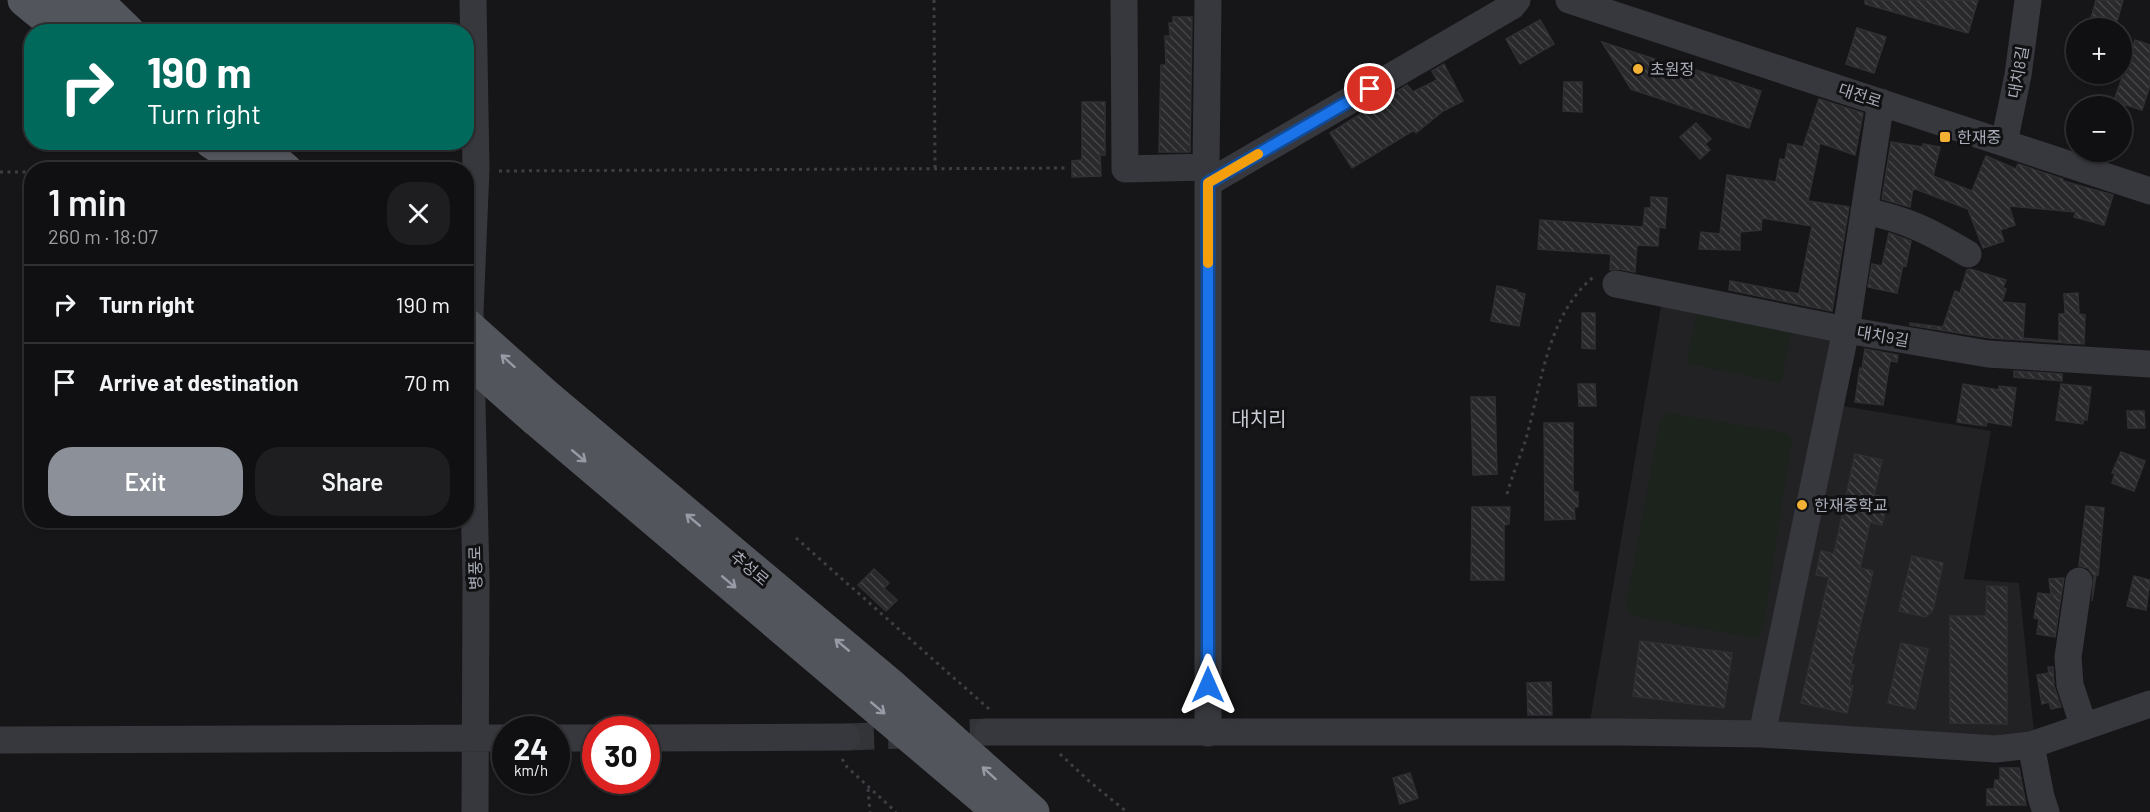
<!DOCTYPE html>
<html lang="en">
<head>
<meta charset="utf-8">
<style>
  :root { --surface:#101012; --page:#1e1e20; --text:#f1f3f6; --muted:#9c9d9f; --line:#303032; --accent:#8c9099 }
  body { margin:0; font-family:Barlow,"Noto Sans KR",sans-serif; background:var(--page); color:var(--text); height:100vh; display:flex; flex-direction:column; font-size:22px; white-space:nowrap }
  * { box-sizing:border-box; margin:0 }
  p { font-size:20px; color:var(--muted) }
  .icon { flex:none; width:33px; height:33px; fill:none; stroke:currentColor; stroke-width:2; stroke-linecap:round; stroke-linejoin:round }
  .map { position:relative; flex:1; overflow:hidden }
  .drawer { position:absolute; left:24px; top:162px; width:450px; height:366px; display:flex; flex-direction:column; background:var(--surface); border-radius:24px; box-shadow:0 2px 4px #0004,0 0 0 2px var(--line) }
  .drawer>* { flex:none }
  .guide { position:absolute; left:24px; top:24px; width:450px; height:126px; border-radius:24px; box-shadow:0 2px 4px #0004,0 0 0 2px var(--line); background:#00695c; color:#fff; overflow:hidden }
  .controls { position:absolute; left:2066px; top:18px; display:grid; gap:12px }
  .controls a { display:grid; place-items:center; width:66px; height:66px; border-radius:50%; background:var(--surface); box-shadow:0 2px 4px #0004,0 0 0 2px var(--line); font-size:30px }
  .speed { position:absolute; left:492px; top:716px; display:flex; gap:12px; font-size:30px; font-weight:700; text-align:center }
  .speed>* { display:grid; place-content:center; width:78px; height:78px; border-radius:50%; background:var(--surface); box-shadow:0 2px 4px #0004,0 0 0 2px var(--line); line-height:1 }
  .speed small { font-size:15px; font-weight:400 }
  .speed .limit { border:9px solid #d22; background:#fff; color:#111 }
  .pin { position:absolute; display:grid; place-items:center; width:51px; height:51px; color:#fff; margin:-26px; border:3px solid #fff; border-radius:50%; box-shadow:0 2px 6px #0007 }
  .me { position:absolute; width:66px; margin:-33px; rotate:0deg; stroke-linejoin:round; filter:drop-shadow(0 0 4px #0008) }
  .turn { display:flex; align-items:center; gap:21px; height:126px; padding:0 24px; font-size:27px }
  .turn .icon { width:78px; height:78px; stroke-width:2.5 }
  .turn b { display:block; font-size:42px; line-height:51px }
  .round { display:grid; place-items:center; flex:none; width:63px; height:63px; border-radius:24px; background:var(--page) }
  .overview { display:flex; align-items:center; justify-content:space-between; height:102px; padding:0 24px }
  h1 { font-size:36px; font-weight:600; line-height:45px }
  .cta { display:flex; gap:12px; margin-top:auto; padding:12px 24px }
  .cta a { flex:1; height:69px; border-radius:24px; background:var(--accent); color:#fff; font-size:24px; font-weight:600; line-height:69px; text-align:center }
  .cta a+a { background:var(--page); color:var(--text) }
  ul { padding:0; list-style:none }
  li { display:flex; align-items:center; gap:18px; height:78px; padding:0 24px; border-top:2px solid var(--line) }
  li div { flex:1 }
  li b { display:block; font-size:22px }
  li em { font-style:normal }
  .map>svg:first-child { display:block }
  .built { fill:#222225 }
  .park { fill:#1c231d }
  .building { fill:url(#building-back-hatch); stroke:#303034; stroke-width:1.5 }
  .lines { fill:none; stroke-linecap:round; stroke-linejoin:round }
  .minor-tunnel { stroke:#333438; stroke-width:27; stroke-dasharray:27 14; stroke-linecap:butt }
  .path { stroke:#3d3f44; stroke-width:3; stroke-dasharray:3 4.5; stroke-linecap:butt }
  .minor { stroke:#37383d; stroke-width:27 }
  .major { stroke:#53555c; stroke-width:33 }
  .major-bridge { stroke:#53555c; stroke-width:33 }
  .oneway { stroke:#979ba6 }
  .route-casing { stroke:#114b97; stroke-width:15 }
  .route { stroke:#1a73e8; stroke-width:10 }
  .slow { stroke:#f59e0b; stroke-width:10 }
  .poi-dot { fill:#f2b134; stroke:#111113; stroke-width:2 }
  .labels { text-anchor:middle; stroke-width:6; stroke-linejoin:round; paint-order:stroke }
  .poi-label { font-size:16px; fill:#a8adb8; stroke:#111113; text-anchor:start }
  .street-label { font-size:16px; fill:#a8adb8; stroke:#111113 }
  .quarter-label { font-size:20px; fill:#c9ccd4; stroke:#111113 }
</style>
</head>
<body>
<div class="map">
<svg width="2150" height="812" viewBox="0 0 2150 812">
  <defs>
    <pattern id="building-back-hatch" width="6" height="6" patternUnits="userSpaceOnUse" patternTransform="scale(1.5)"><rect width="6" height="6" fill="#29292c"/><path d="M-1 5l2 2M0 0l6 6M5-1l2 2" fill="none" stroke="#454548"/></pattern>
  </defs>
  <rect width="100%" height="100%" fill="#161618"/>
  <path class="built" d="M1662 301 1838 337 1825 403 1991 431 1964 579 2019 583 2034 732 1999 737 1590 721Z"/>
  <path class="park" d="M1697 314 1791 333 1781 383 1686 363Z
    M1667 413 1787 433 1792 439 1763 630 1756 638 1632 616 1626 606 1660 420Z"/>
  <path class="building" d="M1865 0H1978L1968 33 1865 4Z
    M2096 0H2123L2115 28 2090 22Z
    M1173 17H1192L1190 152H1159L1161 65H1166L1165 36H1170L1169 23H1173Z
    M1540 20 1554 44 1520 64 1506 39Z
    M1857 28 1886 37 1874 73 1846 64Z
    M2135 40 2150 45V85L2142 110 2114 101Z
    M1602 42 1673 65 1674 63 1761 91 1749 128 1631 89Z
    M1444 64 1463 101 1443 111 1416 133 1414 130 1352 168 1330 133 1407 85 1413 92 1437 80 1432 71Z
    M1564 82H1582V112L1563 111Z
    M1819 99 1863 113 1855 155 1820 143 1808 201 1849 207 1832 311 1729 290 1730 281 1799 294 1812 226 1762 218 1761 230 1740 232V250L1699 249 1701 232 1720 234 1727 175 1776 182 1780 159 1785 160 1788 144 1803 147Z
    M1082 102H1105V155H1100L1101 176 1072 177V161L1082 160Z
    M1696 123 1711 139 1705 144 1710 150 1700 159 1680 137Z
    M1891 142 1923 147V144L1940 147 1933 176 1972 191 1986 156 2016 169 2018 164 2063 179V181L2113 195 2104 225 2074 217 2076 212 2009 206 2015 225 2000 230 2004 241 1983 248 1968 209 1913 188 1910 207 1882 199Z
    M1651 197 1667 198 1665 228 1659 227 1658 246 1637 245 1635 272 1619 269 1610 270 1611 254 1538 249 1540 220 1643 227 1645 208H1651Z
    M1889 233 1911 241 1906 266 1903 265 1897 293 1868 287 1872 264 1882 266Z
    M1970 269 2006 280 2003 288 2006 289 2002 302 2025 304 2023 338 2059 341V314H2065L2064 294 2078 293 2079 314 2085 315 2084 344 1990 338 1910 325V323L1943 327 1955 291 1960 293 1967 270Z
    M1497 286 1517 290V292L1525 294 1519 326 1491 321Z
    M1582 313H1595V349L1582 348Z
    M1865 349 1898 355 1897 362 1890 361 1883 405 1855 402 1860 368 1862 369Z
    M2014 371 2062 374V381L2014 377Z
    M1578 384H1595L1596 406H1579Z
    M1963 384 1999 390V386L2016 388 2011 426 1987 422 1986 426 1957 422Z
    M2061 384 2091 387 2087 420H2083V424L2056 420Z
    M1471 397H1495L1497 474 1473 475Z
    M2127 411H2144L2145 428H2128Z
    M1544 423H1573V492H1578V507H1574L1575 519 1545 520Z
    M2121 452 2145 461 2134 491 2112 483 2115 473H2112Z
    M1855 454 1882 460 1874 495 1888 498 1882 525 1870 522 1860 568 1873 571 1851 664 1854 665 1849 686H1853L1847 713 1801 703 1829 577 1816 575 1821 551 1834 554Z
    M2086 506 2104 508 2098 575H2096L2092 601 2094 576 2088 568 2079 566Z
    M1472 507H1510L1509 524 1504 525V580H1471Z
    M1912 556 1943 563 1933 610 1926 617 1899 611Z
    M874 569 889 583 884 588 897 600 886 611 858 585Z
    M2134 576 2150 580 2146 610 2127 606Z
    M2064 578 2061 596 2051 594 2049 579Z
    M1987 586 2007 587V724L1950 723V616H1986Z
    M2038 593 2061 596 2055 637 2037 634 2039 619 2034 618Z
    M1640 641 1732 653 1724 708 1633 696Z
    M1901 643 1928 649 1915 709 1888 703Z
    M2048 667H2053L2054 686 2061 707 2051 709 2049 702 2042 704 2037 675 2049 673Z
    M1551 682 1552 715H1528L1527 683Z
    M2000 768H2019L2026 805H1987V789H1994L1995 780H2000Z
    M1410 773 1418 798 1400 804 1393 778Z"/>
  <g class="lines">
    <path class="minor-tunnel" d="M847 737 988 732"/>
    <path class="path" d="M934 0 935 169
      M195 170 199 169
      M499 171 1069 168
      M0 172H32
      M1507 494C1512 476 1519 459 1525 442 1542 385 1546 314 1596 275
      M796 538 989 709
      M1060 754 1090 782 1127 812
      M842 759 847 767 896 812
      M868 789 870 812"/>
    <path class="minor" d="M473 0 476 169 470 313 476 581 475 812
      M1124 0 1125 169 1206 167 1208 0
      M1569 0 2150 191
      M1881 102 1846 330 1988 354 2150 364
      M2004 143 2018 75 2028 0
      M1864 211C1906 219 1931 232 1968 254
      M1616 284 1846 330 1762 734
      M2079 581 2068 657 2070 685 2084 727
      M988 732H1619L1762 734 1996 749 2031 745
      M1208 733V183L1512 6 1517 0
      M556 738H596
      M646 738 847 737
      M0 740 506 738
      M2046 812 2041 797 2031 745 2150 704"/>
    <path class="major" d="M24 0 63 32
      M61 0 98 32
      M96 0 129 32
      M211 142 253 170
      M254 142 286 170
      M550 399 893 687 1033 812
      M535 419 999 812"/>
    <path class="major-bridge" d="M466 324 550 399
      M466 358 535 419"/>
  </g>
  <defs><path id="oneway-shaft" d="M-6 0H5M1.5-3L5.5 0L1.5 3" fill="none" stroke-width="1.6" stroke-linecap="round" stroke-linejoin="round" transform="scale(1.5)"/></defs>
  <g class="oneway">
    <use href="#oneway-shaft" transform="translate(508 361) rotate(-138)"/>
    <use href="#oneway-shaft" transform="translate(579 456) rotate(40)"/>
    <use href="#oneway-shaft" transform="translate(693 520) rotate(-140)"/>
    <use href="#oneway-shaft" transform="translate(729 582) rotate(40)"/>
    <use href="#oneway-shaft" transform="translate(842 645) rotate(-140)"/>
    <use href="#oneway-shaft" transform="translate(878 708) rotate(40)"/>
    <use href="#oneway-shaft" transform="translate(989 773) rotate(-138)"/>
  </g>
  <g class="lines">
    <defs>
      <path id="route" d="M1208 685V183L1370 89"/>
    </defs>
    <use href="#route" class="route-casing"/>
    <use href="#route" class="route"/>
    <path class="slow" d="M1208 263V183L1258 154"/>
  </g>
  <g class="poi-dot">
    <circle cx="1638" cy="69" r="6"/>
    <rect x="1939" y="131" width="12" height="12" rx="3"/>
    <circle cx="1802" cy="505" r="6"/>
  </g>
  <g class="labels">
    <g class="poi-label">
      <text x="1650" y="75">초원정</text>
      <text x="1957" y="143">한재중</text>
      <text x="1814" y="511">한재중학교</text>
    </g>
    <g class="street-label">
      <text transform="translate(2018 72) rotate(-80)" y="6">대치8길</text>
      <text transform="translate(1860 95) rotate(18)" y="6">대전로</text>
      <text transform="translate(1883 336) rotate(10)" y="6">대치9길</text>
      <text transform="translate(475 568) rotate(-91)" y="6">병풍로</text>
      <text transform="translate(750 568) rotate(40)" y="6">추성로</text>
    </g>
    <g class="quarter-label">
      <text x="1259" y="426">대치리</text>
    </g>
  </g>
</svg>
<div class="controls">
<a>+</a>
<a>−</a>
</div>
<div class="speed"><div>24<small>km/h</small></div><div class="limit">30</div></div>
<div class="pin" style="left:1370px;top:89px;background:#d93025"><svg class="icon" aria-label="arrive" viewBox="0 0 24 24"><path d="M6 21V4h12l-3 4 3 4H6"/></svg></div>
<svg class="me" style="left:1208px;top:685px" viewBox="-20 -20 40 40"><path d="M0-17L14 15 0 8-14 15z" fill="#1a73e8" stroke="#fff" stroke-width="4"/></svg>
<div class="guide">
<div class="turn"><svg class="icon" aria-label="right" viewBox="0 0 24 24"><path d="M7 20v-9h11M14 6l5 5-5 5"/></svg><div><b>190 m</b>Turn right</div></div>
</div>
<section class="drawer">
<div class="overview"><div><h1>1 min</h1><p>260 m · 18:07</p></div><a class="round"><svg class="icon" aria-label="close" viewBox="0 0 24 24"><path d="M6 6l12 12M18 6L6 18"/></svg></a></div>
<ul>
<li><svg class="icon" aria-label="right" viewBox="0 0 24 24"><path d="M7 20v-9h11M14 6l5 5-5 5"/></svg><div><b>Turn right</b></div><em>190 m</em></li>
<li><svg class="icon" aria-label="arrive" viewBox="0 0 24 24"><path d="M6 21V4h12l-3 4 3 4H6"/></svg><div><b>Arrive at destination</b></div><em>70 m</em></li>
</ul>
<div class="cta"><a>Exit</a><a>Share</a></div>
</section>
</div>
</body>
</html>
